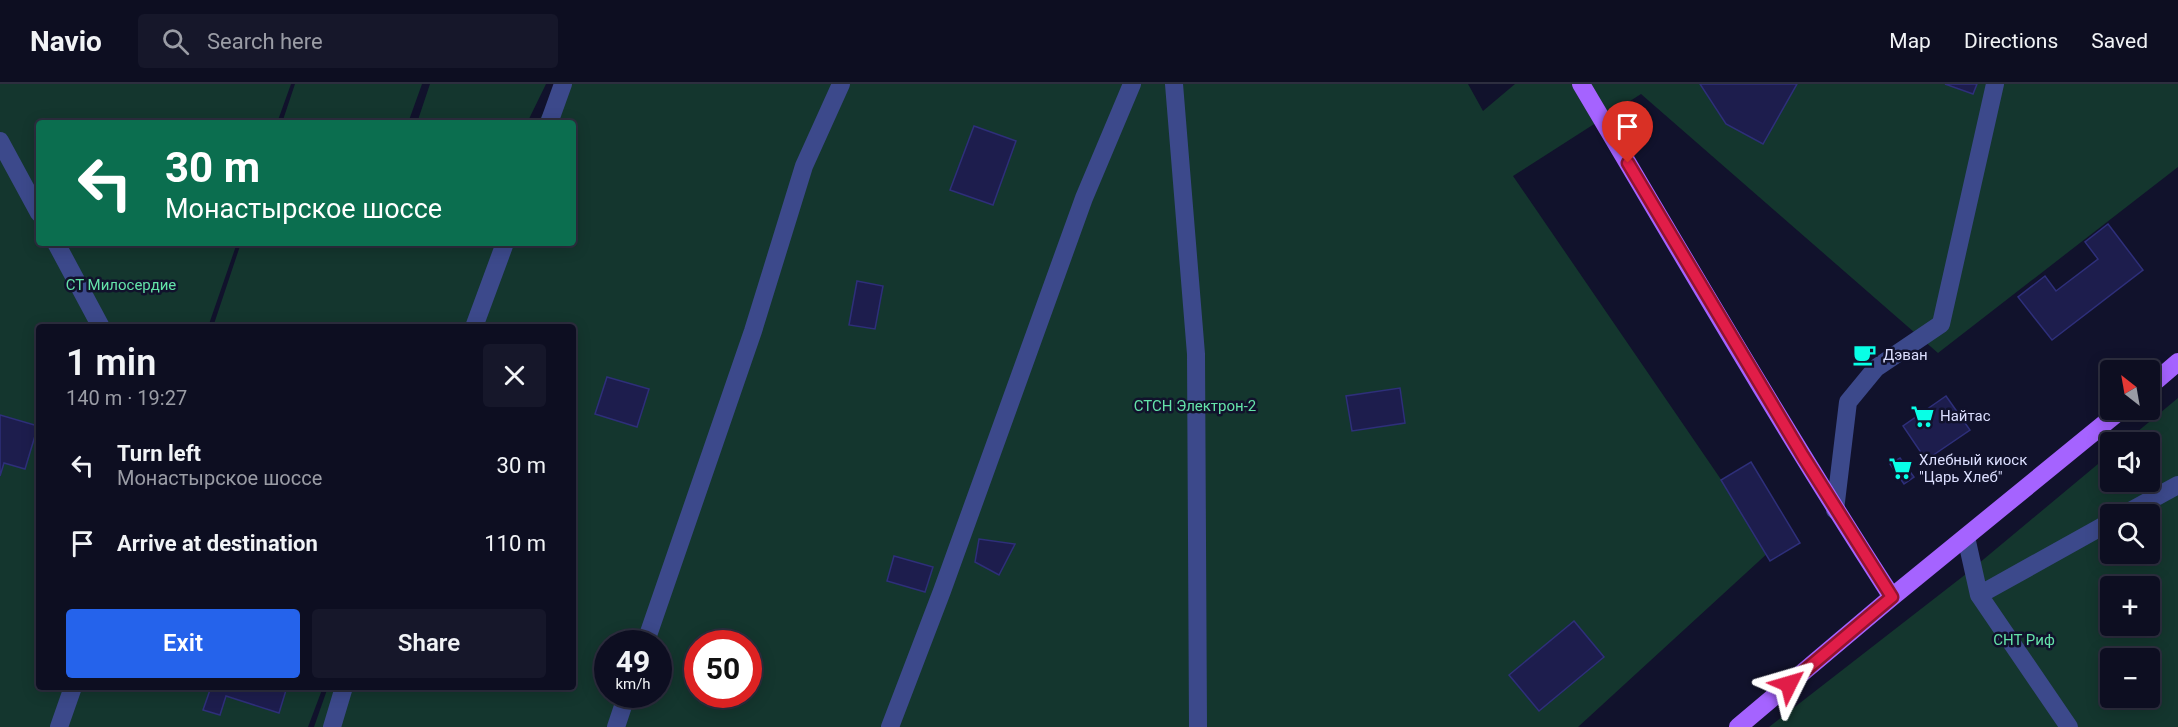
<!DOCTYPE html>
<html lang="en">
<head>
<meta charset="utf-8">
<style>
  :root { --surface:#0d0e21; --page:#16172a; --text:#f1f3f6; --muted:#9a9ca5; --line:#2d2e3f; --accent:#2563eb }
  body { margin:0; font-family:Roboto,sans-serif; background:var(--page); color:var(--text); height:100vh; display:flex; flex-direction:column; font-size:22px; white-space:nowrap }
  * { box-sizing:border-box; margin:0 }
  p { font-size:20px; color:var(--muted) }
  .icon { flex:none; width:33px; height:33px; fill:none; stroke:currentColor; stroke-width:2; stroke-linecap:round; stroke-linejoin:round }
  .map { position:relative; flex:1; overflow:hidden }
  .panel { position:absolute; left:36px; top:240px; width:540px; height:366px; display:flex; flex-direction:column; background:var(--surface); border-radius:6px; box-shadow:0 3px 15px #0003,0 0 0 2px var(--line) }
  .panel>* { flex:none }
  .banner { position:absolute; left:36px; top:36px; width:540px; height:126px; border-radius:6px; box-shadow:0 3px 15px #0003,0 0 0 2px var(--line); background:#0b6e4f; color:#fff; overflow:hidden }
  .needle { width:39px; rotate:329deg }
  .controls { position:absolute; left:2100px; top:276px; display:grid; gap:12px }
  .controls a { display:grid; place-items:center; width:60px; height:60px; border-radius:6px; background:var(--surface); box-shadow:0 3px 15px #0003,0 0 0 2px var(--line); font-size:30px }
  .speed { position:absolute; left:594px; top:546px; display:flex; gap:12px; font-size:30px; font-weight:700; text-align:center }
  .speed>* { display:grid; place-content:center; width:78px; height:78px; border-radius:50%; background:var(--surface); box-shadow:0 3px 15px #0003,0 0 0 2px var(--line); line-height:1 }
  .speed small { font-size:15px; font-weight:400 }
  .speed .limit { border:9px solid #d22; background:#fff; color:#111 }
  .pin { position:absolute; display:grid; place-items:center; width:51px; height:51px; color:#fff; margin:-62px -26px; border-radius:50% 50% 50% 0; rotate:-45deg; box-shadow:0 0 6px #0007 }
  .pin .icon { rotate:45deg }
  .me { position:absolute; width:66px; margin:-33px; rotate:50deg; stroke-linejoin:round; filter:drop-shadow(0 0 4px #0008) }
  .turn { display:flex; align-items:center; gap:21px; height:126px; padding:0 30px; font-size:27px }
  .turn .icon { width:78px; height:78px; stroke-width:2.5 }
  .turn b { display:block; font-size:42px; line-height:51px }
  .round { display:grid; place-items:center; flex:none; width:63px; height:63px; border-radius:6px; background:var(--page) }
  .head { display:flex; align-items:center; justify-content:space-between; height:102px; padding:0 30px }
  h1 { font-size:36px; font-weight:600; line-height:45px }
  .button { display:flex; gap:12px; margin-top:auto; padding:12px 30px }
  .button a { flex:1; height:69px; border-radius:6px; background:var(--accent); color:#fff; font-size:24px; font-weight:600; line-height:69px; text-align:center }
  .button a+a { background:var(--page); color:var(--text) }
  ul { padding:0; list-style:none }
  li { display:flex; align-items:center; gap:18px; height:78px; padding:0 30px }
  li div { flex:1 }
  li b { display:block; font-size:22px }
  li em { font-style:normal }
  header { display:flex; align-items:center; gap:36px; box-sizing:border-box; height:84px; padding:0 30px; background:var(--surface); border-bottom:2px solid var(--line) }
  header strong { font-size:28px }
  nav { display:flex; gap:33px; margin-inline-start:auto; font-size:21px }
  .search { width:420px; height:54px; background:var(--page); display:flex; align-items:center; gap:15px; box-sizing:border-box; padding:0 21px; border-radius:6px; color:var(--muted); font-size:22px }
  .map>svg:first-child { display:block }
  .green { fill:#14362e; fill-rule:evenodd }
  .building { fill:#1d1d4d; stroke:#2e2f7a; stroke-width:1.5 }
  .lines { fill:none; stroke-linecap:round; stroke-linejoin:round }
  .minor { stroke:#3c498b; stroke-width:18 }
  .major { stroke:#a563ff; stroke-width:18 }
  .route-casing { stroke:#92132f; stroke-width:15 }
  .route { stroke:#e11d48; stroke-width:10 }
  .labels { text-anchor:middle; stroke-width:5; stroke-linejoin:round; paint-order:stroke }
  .park-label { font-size:15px; fill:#64e3a9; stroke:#11122c }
  .poi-label { font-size:15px; fill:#dcdfff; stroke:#11122c; text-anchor:start }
</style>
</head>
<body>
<header>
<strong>Navio</strong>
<div class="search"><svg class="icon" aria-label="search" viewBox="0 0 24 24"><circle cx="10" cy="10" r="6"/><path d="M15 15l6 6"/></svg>Search here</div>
<nav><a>Map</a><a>Directions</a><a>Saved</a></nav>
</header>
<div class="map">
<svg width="2178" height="643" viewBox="0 0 2178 643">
  <rect width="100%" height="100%" fill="#11122c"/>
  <path class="green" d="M0 0H291L277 39H39V159H237L208 243H39V603H323L308 643H0Z
    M295 0H422L408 39H282Z
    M430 0H546L527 39H417Z
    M558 0H1468L1483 27 1515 0H2178V83L1938 269 1641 10 1513 92 1770 467 1578 643H314L328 603H573V243H213L241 159H573V39H538ZM608 560H658V610H608ZM698 560H748V610H698Z
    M2178 314V643H1769L1966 490 2110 370V398H2150V358H2125ZM2110 430H2150V470H2110ZM2110 502H2150V542H2110ZM2110 574H2150V614H2110Z"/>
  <path class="building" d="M1700 0H1797L1763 60 1726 40Z
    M1945 0H1977L1973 10Z
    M974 42 1016 57 993 121 950 106Z
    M2108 140 2143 186 2052 256 2018 213 2045 192 2056 207 2098 175 2085 158Z
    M857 197 883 202 875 245 849 241Z
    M607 293 649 305 637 343 595 330Z
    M1400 304 1405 339 1352 347 1346 312Z
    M1946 312 1970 346 1926 376 1903 342Z
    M0 331 38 342 25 385 4 379 0 392Z
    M1900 374 1914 393 1904 400 1890 380Z
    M1751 378 1800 459 1770 477 1721 396Z
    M979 455 1015 460 999 491 975 478Z
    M894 472 933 483 925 508 887 497Z
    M1574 537 1604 573 1539 627 1509 591Z
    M211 603H287L279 629 226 612 220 631 203 626Z"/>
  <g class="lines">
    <path class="minor" d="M1174 0 1196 270 1198 643
      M549 39 563 0
      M0 57 39 129
      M56 159 101 243
      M474 243 505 159
      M1835 426 1848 318 1876 284 1941 240 1995 0
      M2125 430 2178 401
      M1966 453 1979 511 2069 643
      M1979 511 2110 438
      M645 560 753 247 804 82 841 0
      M59 643 73 603
      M332 643 344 603
      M616 643 627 610
      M890 643 942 507 1084 114 1132 0"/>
    <path class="major" d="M1581 0C1683 172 1783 345 1892 513
      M2150 302 2178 278
      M1738 643 1892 513 2121 326"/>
  </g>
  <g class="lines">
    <defs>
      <path id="route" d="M1628 79 1803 372 1892 513 1789 600"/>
    </defs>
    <use href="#route" class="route-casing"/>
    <use href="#route" class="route"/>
  </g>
  <defs>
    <symbol id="cafe-bare" viewBox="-9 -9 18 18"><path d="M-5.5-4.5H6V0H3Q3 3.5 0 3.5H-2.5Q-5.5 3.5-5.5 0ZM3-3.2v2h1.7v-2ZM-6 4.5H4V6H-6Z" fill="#08ffe6" stroke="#11122c" stroke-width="2.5" paint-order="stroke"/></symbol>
    <symbol id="supermarket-bare" viewBox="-9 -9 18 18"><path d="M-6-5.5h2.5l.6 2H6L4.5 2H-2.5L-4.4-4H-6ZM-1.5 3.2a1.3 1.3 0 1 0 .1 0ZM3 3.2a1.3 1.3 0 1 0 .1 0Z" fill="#08ffe6" stroke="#11122c" stroke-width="2.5" paint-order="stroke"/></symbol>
  </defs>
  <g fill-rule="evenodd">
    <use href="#cafe-bare" x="1848" y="254" width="33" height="33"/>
    <use href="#supermarket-bare" x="1906" y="316" width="33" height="33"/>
    <use href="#supermarket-bare" x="1884" y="368" width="33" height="33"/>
  </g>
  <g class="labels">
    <g class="park-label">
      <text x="121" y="206">СТ Милосердие</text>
      <text x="1195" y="327">СТСН Электрон-2</text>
      <text x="2024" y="561">СНТ Риф</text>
    </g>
    <g class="poi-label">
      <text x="1883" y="276">Дэван</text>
      <text x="1940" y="337">Найтас</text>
      <text x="1919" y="381">Хлебный киоск<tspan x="1919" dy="17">"Царь Хлеб"</tspan></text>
    </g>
  </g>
</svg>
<div class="controls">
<a><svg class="needle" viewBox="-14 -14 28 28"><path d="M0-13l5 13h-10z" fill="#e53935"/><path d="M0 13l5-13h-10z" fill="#9a9ca5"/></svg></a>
<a><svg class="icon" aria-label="sound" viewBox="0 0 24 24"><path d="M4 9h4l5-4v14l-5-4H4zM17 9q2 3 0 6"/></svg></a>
<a><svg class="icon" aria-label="search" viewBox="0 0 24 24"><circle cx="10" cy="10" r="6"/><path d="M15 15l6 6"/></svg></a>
<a>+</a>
<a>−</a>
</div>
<div class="speed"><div>49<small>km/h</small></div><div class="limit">50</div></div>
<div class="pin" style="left:1628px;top:79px;background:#d93025"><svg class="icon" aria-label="arrive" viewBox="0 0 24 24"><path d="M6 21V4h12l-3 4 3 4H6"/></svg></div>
<svg class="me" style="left:1789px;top:600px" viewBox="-20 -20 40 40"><path d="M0-17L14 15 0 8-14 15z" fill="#e11d48" stroke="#fff" stroke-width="4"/></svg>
<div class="banner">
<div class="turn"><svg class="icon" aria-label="left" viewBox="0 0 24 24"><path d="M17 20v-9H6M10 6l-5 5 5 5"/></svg><div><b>30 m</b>Монастырское шоссе</div></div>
</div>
<section class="panel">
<div class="head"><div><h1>1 min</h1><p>140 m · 19:27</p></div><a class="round"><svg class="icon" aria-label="close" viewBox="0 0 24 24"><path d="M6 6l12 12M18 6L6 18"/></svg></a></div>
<ul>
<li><svg class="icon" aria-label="left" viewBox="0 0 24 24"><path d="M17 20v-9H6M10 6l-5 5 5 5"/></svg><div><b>Turn left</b><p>Монастырское шоссе</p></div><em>30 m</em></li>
<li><svg class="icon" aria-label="arrive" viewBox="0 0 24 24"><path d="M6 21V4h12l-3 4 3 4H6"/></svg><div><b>Arrive at destination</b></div><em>110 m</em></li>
</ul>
<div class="button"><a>Exit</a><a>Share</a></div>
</section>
</div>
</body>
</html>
